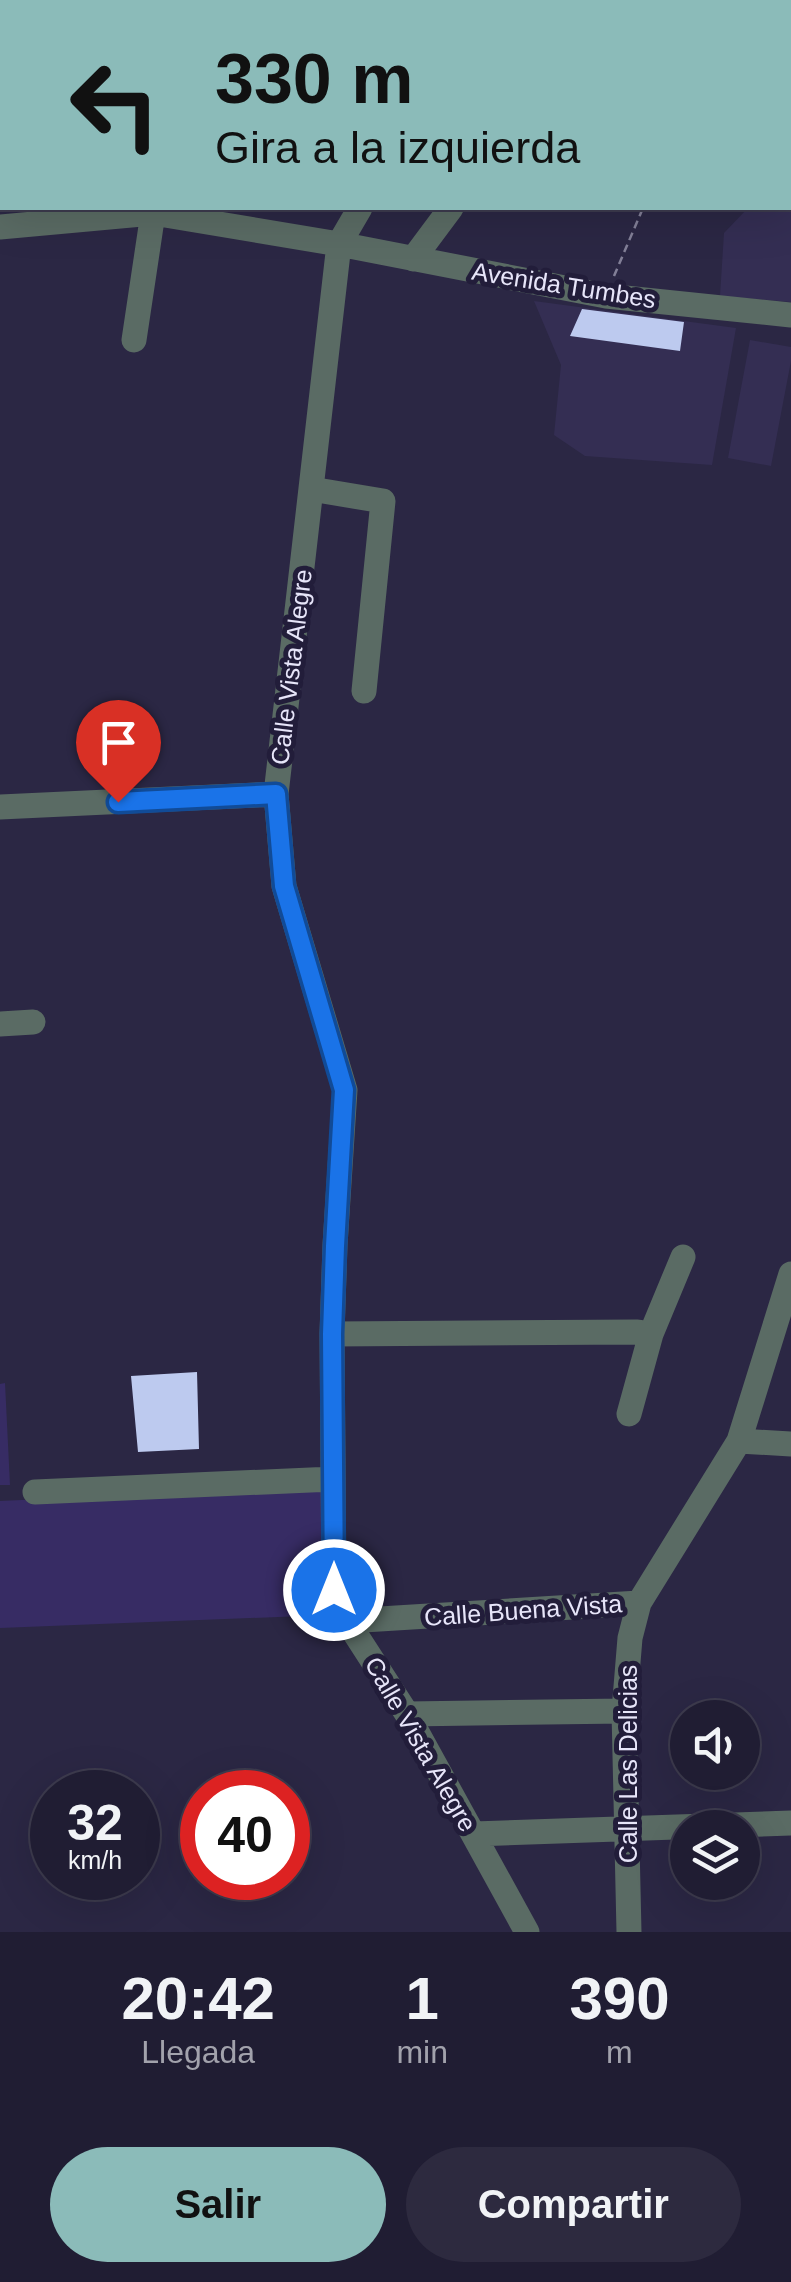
<!DOCTYPE html>
<html lang="es">
<head>
<meta charset="utf-8">
<style>
  :root { --surface:#201d33; --page:#2d2a3f; --text:#f1f3f6; --muted:#a2a2ac; --line:#3d3b4e; --accent:#8bbbb9 }
  body { margin:0; font-family:Arial,sans-serif; background:var(--page); color:var(--text); height:100vh; display:flex; flex-direction:column; font-size:38px; white-space:nowrap }
  * { box-sizing:border-box; margin:0 }
  p { font-size:32px; color:var(--muted) }
  .icon { flex:none; width:55px; height:55px; fill:none; stroke:currentColor; stroke-width:2; stroke-linecap:round; stroke-linejoin:round }
  .map { position:relative; height:1932px; overflow:hidden }
  .drawer { display:flex; flex-direction:column; background:var(--surface); flex:1 }
  .drawer>* { flex:none }
  .top-card { position:absolute; left:0px; top:0px; width:792px; height:210px; box-shadow:0 10px 40px #0002,0 0 0 2px var(--line); background:#8bbbb9; color:#111; overflow:hidden }
  .tools { position:absolute; left:670px; top:1700px; display:grid; gap:20px }
  .tools a { display:grid; place-items:center; width:90px; height:90px; border-radius:50%; background:var(--surface); box-shadow:0 10px 40px #0002,0 0 0 2px var(--line); font-size:50px }
  .speed { position:absolute; left:30px; top:1770px; display:flex; gap:20px; font-size:50px; font-weight:700; text-align:center }
  .speed>* { display:grid; place-content:center; width:130px; height:130px; border-radius:50%; background:var(--surface); box-shadow:0 10px 40px #0002,0 0 0 2px var(--line); line-height:1 }
  .speed small { font-size:25px; font-weight:400 }
  .speed .limit { border:15px solid #d22; background:#fff; color:#111 }
  .pin { position:absolute; display:grid; place-items:center; width:85px; height:85px; color:#fff; margin:-102px -42px; border-radius:50% 50% 50% 0; rotate:-45deg; box-shadow:0 0 10px #0007 }
  .pin .icon { rotate:45deg }
  .me { position:absolute; width:110px; margin:-55px; rotate:0deg; stroke-linejoin:round; filter:drop-shadow(0 0 8px #0008) }
  .turn { display:flex; align-items:center; gap:35px; height:210px; padding:0 50px; font-size:45px }
  .turn .icon { width:130px; height:130px; stroke-width:2.5 }
  .turn b { display:block; font-size:70px; line-height:85px }
  .eta { display:flex; justify-content:space-evenly; align-items:center; height:170px; text-align:center }
  .eta b { font-size:60px; font-weight:600; line-height:70px }
  .action { display:flex; gap:20px; margin-top:auto; padding:20px 50px }
  .action a { flex:1; height:115px; border-radius:60px; background:var(--accent); color:#111; font-size:40px; font-weight:600; line-height:115px; text-align:center }
  .action a+a { background:var(--page); color:var(--text) }
  .map>svg:first-child { display:block }
  .built { fill:#342e53 }
  .green { fill:#372c64 }
  .building { fill:#bdcaef }
  .lines { fill:none; stroke-linecap:round; stroke-linejoin:round }
  .path { stroke:#827f97; stroke-width:2.5; stroke-dasharray:8 5; stroke-linecap:butt }
  .minor { stroke:#5a6b64; stroke-width:25 }
  .route-casing { stroke:#114b97; stroke-width:25 }
  .route { stroke:#1a73e8; stroke-width:18 }
  .labels { text-anchor:middle; stroke-width:10; stroke-linejoin:round; paint-order:stroke }
  .street-label { font-size:25px; fill:#e7e5f9; stroke:#221d3a }
</style>
</head>
<body>
<div class="map">
<svg width="791" height="1932" viewBox="0 0 791 1932">
  <rect width="100%" height="100%" fill="#2b2744"/>
  <path class="built" d="M791 170V302L720 296 724 233 748 208H790Z
    M534 301 736 328 712 465 585 456 554 435 561 365Z
    M750 340 791 347V361L771 466 728 458Z"/>
  <path class="green" d="M5 1383 10 1485H0V1384Z
    M325 1486 327 1615 0 1628V1501Z"/>
  <path class="building" d="M582 309 684 322 680 351 570 336Z
    M197 1372 199 1449 138 1452 131 1376Z"/>
  <g class="lines">
    <path class="path" d="M751 2 752 0
      M614 276 643 208"/>
    <path class="minor" d="M49 2 50 0
      M476 2 478 0
      M360 208 339 244 276 794 284 886 345 1090 335 1245 332 1334 334 1590 347 1621 407 1714 527 1932
      M0 227 153 213 339 244 606 296 791 315
      M413 259 451 208
      M134 340 153 213
      M311 489 383 501 364 691
      M0 807 276 794
      M0 1024 33 1022
      M332 1334 636 1332 651 1334
      M629 1414 651 1334 683 1257
      M739 1441 791 1444
      M35 1492 333 1479
      M347 1621 639 1603
      M407 1714 624 1711
      M474 1834 791 1823
      M629 1932 624 1711 630 1638 639 1603 739 1441 791 1274"/>
  </g>
  <g class="lines">
    <defs>
      <path id="route" d="M118 802 276 794 284 886 344 1090 335 1246 332 1334 334 1590"/>
    </defs>
    <use href="#route" class="route-casing"/>
    <use href="#route" class="route"/>
  </g>
  <g class="labels">
    <g class="street-label">
      <text transform="translate(564 285) rotate(9)" y="9">Avenida Tumbes</text>
      <text transform="translate(291 667) rotate(-83)" y="9">Calle Vista Alegre</text>
      <text transform="translate(523 1610) rotate(-4)" y="9">Calle Buena Vista</text>
      <text transform="translate(421 1744) rotate(60)" y="9">Calle Vista Alegre</text>
      <text transform="translate(628 1764) rotate(-90)" y="9">Calle Las Delicias</text>
    </g>
  </g>
</svg>
<div class="tools">
<a><svg class="icon" aria-label="sound" viewBox="0 0 24 24"><path d="M4 9h4l5-4v14l-5-4H4zM17 9q2 3 0 6"/></svg></a>
<a><svg class="icon" aria-label="layers" viewBox="0 0 24 24"><path d="M12 4l9 5-9 5-9-5zM3 14l9 5 9-5"/></svg></a>
</div>
<div class="speed"><div>32<small>km/h</small></div><div class="limit">40</div></div>
<div class="pin" style="left:118px;top:802px;background:#d93025"><svg class="icon" aria-label="arrive" viewBox="0 0 24 24"><path d="M6 21V4h12l-3 4 3 4H6"/></svg></div>
<svg class="me" style="left:334px;top:1590px" viewBox="-20 -20 40 40"><circle r="17" fill="#1a73e8" stroke="#fff" stroke-width="3"/><path d="M0-11L8 9 0 5-8 9z" fill="#fff"/></svg>
<div class="top-card">
<div class="turn"><svg class="icon" aria-label="left" viewBox="0 0 24 24"><path d="M17 20v-9H6M10 6l-5 5 5 5"/></svg><div><b>330 m</b>Gira a la izquierda</div></div>
</div>
</div>
<section class="drawer">
<div class="eta">
<div><b>20:42</b><p>Llegada</p></div>
<div><b>1</b><p>min</p></div>
<div><b>390</b><p>m</p></div>
</div>
<div class="action"><a>Salir</a><a>Compartir</a></div>
</section>
</body>
</html>
